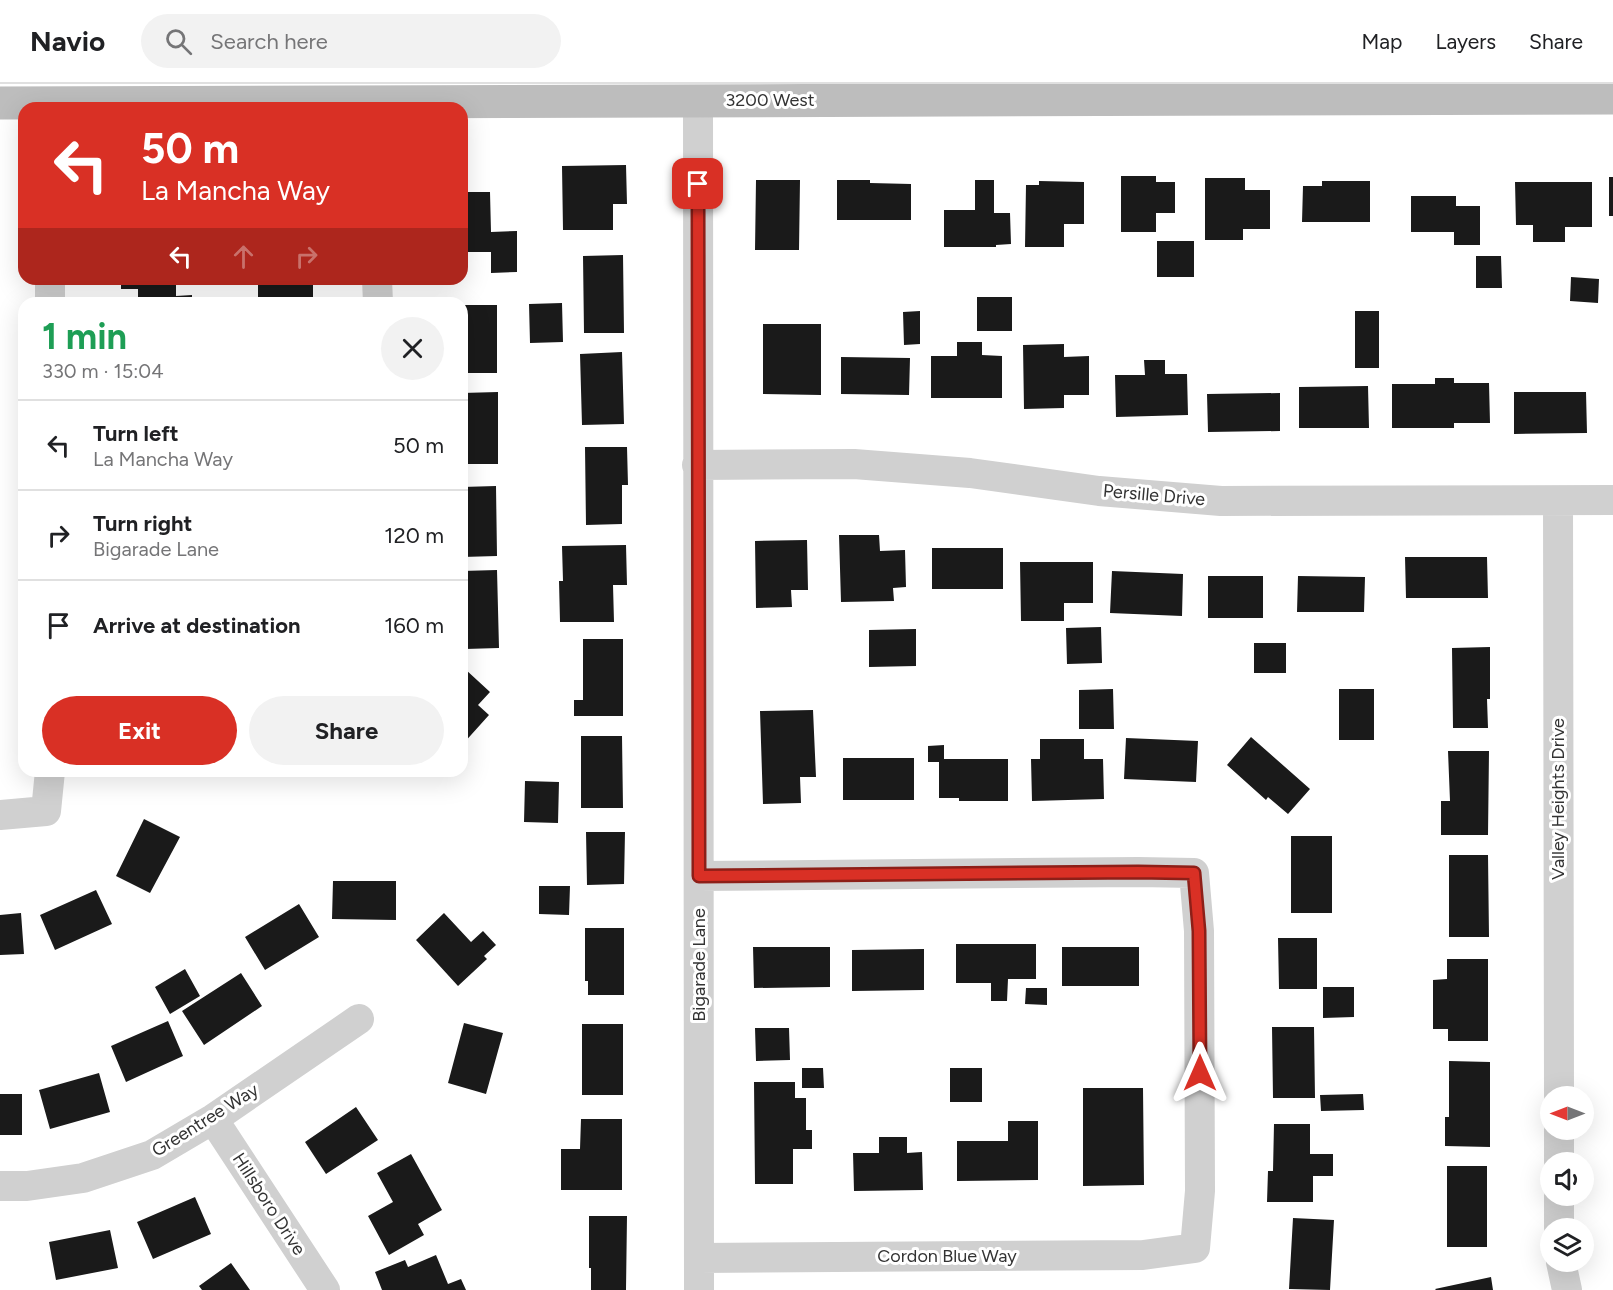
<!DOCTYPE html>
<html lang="en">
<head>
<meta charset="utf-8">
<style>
  :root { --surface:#fff; --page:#f2f2f2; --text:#202124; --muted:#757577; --line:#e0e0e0; --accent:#d93025 }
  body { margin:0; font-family:Figtree,sans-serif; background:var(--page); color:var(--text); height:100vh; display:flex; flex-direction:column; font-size:22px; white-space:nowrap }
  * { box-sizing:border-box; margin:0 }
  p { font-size:20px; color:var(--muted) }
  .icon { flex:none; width:33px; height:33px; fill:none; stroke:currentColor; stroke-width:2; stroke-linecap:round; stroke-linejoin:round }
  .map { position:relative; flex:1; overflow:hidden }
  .sheet { position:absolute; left:18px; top:213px; width:450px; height:480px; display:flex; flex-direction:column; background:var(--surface); border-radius:18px; box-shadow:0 6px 24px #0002 }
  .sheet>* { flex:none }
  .guide { position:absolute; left:18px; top:18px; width:450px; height:183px; border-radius:18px; box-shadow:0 6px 24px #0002; background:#d93025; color:#fff; overflow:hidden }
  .needle { width:39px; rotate:270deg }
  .fabs { position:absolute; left:1540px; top:1002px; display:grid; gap:12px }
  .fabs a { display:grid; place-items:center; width:54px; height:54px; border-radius:50%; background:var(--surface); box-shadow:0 6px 24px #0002; font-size:30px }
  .pin { position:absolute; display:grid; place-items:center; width:51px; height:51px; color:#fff; margin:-26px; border-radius:12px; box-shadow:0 3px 9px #0006 }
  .me { position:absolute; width:66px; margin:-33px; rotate:0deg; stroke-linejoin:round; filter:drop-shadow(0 0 4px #0008) }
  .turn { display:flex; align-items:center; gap:21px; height:126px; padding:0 24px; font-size:27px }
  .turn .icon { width:78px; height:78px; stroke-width:2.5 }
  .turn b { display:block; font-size:42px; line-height:51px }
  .lanes { display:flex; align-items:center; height:57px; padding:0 24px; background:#0003; justify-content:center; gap:30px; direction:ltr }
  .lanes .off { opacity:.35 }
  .round { display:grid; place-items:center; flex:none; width:63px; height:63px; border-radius:32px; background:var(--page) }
  .head { display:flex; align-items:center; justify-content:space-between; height:102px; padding:0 24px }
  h1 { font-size:36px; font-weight:700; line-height:45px; color:#1e9e55 }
  .button { display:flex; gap:12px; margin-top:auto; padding:12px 24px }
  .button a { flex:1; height:69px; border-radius:36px; background:var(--accent); color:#fff; font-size:24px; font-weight:700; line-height:69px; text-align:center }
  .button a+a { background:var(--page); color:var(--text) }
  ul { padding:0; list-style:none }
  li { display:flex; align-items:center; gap:18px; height:90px; padding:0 24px; border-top:2px solid var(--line) }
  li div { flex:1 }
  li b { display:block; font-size:22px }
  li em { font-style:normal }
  header { display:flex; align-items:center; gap:36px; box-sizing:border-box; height:84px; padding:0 30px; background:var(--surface); border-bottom:2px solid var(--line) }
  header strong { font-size:28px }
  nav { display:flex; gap:33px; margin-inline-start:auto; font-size:21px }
  .search { width:420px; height:54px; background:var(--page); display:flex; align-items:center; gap:15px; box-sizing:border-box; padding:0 21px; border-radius:33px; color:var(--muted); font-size:22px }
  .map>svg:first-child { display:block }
  .building { fill:#1a1a1a }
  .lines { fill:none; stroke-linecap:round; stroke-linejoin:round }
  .street { stroke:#d0d0d0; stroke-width:30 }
  .secondary { stroke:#bdbdbd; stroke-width:33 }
  .route-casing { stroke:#8d1f18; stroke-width:15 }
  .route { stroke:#d93025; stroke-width:10 }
  .labels { text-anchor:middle; stroke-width:6; stroke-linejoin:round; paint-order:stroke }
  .street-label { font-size:18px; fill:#333; stroke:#fff }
</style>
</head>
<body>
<header>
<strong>Navio</strong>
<div class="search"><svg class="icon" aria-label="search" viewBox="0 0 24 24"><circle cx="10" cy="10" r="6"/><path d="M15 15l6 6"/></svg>Search here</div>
<nav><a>Map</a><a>Layers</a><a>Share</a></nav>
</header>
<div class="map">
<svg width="1613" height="1206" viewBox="0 0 1613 1206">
  <rect width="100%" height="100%" fill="#fff"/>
  <path class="building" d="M626 81 627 120H613V146H563L562 82Z
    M1121 92H1156V98H1175V129H1156V148H1121Z
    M1609 93H1613V132H1609Z
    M1205 94H1245V106H1270V145H1243V156H1205Z
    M756 96H800L799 166H755Z
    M837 96H870V99L911 100V136H837Z
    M975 96H994V129H1010L1011 160 996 161V163H944V126H975Z
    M1039 97 1084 98V140H1064V163H1025L1026 101H1039Z
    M1322 97H1370V138H1302L1303 102H1322Z
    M1515 98H1592V143H1565V158H1533V141H1516Z
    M462 108H490L491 148 517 147V188L491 189V168H462Z
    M1411 112H1456V122H1480V161H1454V148H1411Z
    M1157 157H1194V193H1157Z
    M623 171 624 249H584L583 172Z
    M1476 172H1501L1502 204H1476Z
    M1571 193 1599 195 1598 219 1570 217Z
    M121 195H176V212L192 211V219H138V205H121Z
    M258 195H313V219H258Z
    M977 213H1012V247H977Z
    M562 219 563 258 530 259 529 220Z
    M462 221H497V289H462Z
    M920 227V260L904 261 903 228Z
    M1355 227H1379V284H1355Z
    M763 240H821V311L763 310Z
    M957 258H982V271L1002 272V314H931V272H957Z
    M1064 260V273L1089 272V311H1064V324L1024 325 1023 261Z
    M622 268 624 340 582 341 580 270Z
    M841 273 910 274 909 311 841 310Z
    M1144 276H1165V290H1187L1188 331 1116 333 1115 291H1145Z
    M1435 294H1454V299H1489L1490 339H1454V344H1392V300H1435Z
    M1368 302 1369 344H1299V303Z
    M498 308V380H462V309Z
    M1514 308H1586L1587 349 1514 350Z
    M1280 309V347L1208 348 1207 310Z
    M585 363H627L628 401H622V440L586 441Z
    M496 402 497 472 462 473V403Z
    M839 451H879L880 467 905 466 906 503 893 504 894 517 841 518Z
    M807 456 808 506H791L792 523 756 524 755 457Z
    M626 461 627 501H613L614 538H560L559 497H563L562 462Z
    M932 464H1003V505H932Z
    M1405 473H1487L1488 514H1406Z
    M1020 478H1093V519H1064V537H1021Z
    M497 486 499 564 465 565V535H462V487Z
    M1112 487 1183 490 1182 532 1110 529Z
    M1208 492H1263V534H1208Z
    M1298 492 1365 493 1364 528H1297Z
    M1101 543 1102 579 1067 580 1066 544Z
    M916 545V582L869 583V546Z
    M583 555H623V632H574V616H583Z
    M1254 559H1286V589H1254Z
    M1490 563V615H1487L1488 644H1453L1452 564Z
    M465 585 490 608 478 621 489 631 462 661V588Z
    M1113 605 1114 645H1079V606Z
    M1339 605H1374V656H1339Z
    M813 626 816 693H800L801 719 763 720 760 627Z
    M581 652H622L623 724H581Z
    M1251 653 1310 705 1288 730 1268 713 1266 716 1227 681Z
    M1126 654 1198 657 1196 698 1124 695Z
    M1040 655H1084V675H1103L1104 715 1032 717 1031 675H1040Z
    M944 661V675H1008V717H959V714H939V678H928V662Z
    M1448 667H1489L1488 751H1441V717H1450Z
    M843 674H914V716H843Z
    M147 687H188V692H147Z
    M351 687H382V689H351Z
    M525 697 559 698 558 739 524 738Z
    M144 735 180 753 150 809 116 792Z
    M586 748H625L624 800 587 801Z
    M1291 752H1332V829H1291Z
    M1449 771H1488L1489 853H1449Z
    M333 797H396V836L332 835Z
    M539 802H570L569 831 539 830Z
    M96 806 112 840 55 866 40 831Z
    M299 820 319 853 265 886 245 853Z
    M21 829 24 870 0 871V831Z
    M444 829 471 858 483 847 496 861 484 872 487 875 458 902 416 856Z
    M585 844H624V911H588V897H585Z
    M1278 854H1317V905H1279Z
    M956 860H1036V895H1008L1007 917H991V899H956Z
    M753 863H830V903L754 904Z
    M1062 863H1139V902H1062Z
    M924 865V906L852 907V866Z
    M1447 875H1488V957H1448V945H1433V896L1447 895Z
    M185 885 200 912 170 930 155 903Z
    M241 889 262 922 204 961 182 927Z
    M1323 903H1354V933L1323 934Z
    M1026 904H1047V921L1025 920Z
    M168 937 183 972 126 998 111 962Z
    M464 939 503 949 486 1010 448 999Z
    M582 940H623V1011H582Z
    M1272 943H1314L1315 1014H1273Z
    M755 944H789L790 976 756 977Z
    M1449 977 1490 978V1063L1445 1062V1033H1449Z
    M802 984H823L824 1004H802Z
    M950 984H982V1018H950Z
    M99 989 110 1028 50 1045 39 1006Z
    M754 998H795V1014H806V1046H812V1065H793V1100H755Z
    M1083 1004H1143L1144 1101 1083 1102Z
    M0 1010H22V1051H0Z
    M1363 1010 1364 1026 1321 1027 1320 1011Z
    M356 1023 378 1056 326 1090 305 1058Z
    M581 1035H622V1106H561V1065H580Z
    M1008 1037H1038V1096L957 1097V1057H1008Z
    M1274 1040H1310V1070H1333V1092H1313V1118H1267L1268 1087H1273Z
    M879 1053H907V1069L922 1068 923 1106 854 1107 853 1069H879Z
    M411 1070 442 1126 418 1140 424 1151 389 1171 368 1132 393 1118 377 1089Z
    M1447 1082H1487V1163H1447Z
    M195 1113 211 1150 153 1175 137 1138Z
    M589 1132H627L626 1206H591V1184H589Z
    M1293 1134 1334 1136 1330 1206 1289 1205Z
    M110 1146 118 1184 56 1196 49 1158Z
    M436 1171 448 1200 461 1195 466 1206H382L375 1188 405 1176 408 1183Z
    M231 1179 250 1206H202L199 1202Z
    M1491 1193 1493 1206H1436L1435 1205Z"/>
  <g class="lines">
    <path class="street" d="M698 16 699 1206
      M50 195V219
      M377 195 378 219
      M697 381 854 380 970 389 1099 407 1221 417 1613 416
      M1558 417 1559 1012
      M0 731 46 727 50 687
      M213 1035 325 1206
      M1559 1046V1078
      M0 1102H27L83 1094 152 1071 213 1035 359 935
      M1559 1112V1144
      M699 1174 1143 1171 1195 1164 1200 1107 1199 847 1194 789 1138 788 699 792
      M1561 1178 1567 1206"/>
    <path class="secondary" d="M0 19 1613 14"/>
  </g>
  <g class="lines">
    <defs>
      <path id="route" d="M698 100 699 792 1138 788 1194 789 1199 847 1200 989"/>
    </defs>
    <use href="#route" class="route-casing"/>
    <use href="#route" class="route"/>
  </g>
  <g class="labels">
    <g class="street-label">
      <text x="770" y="22">3200 West</text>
      <text transform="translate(1154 411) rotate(5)" y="6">Persille Drive</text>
      <text transform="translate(1558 715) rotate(-90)" y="6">Valley Heights Drive</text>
      <text transform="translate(699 881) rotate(-90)" y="6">Bigarade Lane</text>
      <text transform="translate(205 1036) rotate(-32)" y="6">Greentree Way</text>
      <text transform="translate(269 1120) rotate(57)" y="6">Hillsboro Drive</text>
      <text x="947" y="1178">Cordon Blue Way</text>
    </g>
  </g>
</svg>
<div class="fabs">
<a><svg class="needle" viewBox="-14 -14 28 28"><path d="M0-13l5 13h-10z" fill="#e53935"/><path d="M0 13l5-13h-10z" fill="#757577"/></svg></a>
<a><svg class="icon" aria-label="sound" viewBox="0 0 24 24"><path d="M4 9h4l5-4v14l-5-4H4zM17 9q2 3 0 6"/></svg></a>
<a><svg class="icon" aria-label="layers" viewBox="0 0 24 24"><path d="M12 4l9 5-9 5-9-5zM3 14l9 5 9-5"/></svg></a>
</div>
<div class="pin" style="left:698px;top:100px;background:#d93025"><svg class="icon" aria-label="arrive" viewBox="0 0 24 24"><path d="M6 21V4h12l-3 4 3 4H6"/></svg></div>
<svg class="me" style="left:1200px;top:989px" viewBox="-20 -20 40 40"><path d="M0-17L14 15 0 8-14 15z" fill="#d93025" stroke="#fff" stroke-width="4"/></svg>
<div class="guide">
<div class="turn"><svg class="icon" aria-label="left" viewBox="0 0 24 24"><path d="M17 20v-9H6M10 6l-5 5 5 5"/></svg><div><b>50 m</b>La Mancha Way</div></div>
<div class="lanes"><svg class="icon" aria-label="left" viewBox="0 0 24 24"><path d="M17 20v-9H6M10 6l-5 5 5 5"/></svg><svg class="icon off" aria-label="ahead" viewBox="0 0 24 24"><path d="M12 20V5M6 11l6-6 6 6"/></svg><svg class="icon off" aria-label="right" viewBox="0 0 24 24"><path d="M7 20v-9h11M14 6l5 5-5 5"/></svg></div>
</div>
<section class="sheet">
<div class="head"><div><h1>1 min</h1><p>330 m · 15:04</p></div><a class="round"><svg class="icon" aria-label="close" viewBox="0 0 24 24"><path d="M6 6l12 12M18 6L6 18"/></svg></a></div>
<ul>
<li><svg class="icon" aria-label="left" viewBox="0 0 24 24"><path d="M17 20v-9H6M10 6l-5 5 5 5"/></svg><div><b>Turn left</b><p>La Mancha Way</p></div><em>50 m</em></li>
<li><svg class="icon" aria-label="right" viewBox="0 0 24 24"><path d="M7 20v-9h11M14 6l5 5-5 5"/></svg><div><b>Turn right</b><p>Bigarade Lane</p></div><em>120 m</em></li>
<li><svg class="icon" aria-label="arrive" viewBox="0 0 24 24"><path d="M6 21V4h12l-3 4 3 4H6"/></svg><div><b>Arrive at destination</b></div><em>160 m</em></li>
</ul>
<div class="button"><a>Exit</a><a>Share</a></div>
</section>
</div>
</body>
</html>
